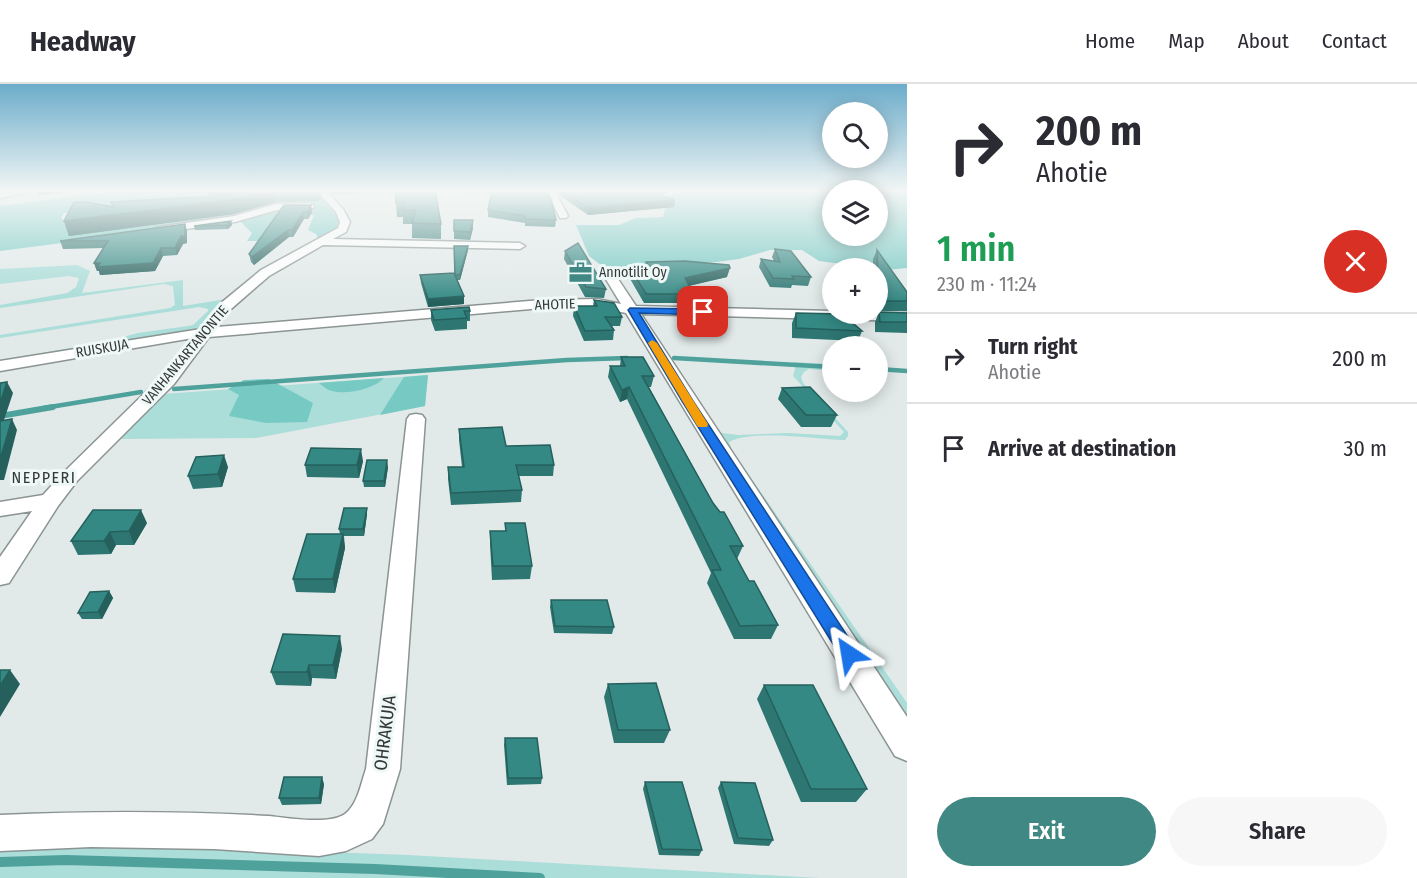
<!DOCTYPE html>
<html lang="en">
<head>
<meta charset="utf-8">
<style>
  :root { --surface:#fff; --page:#f7f7f7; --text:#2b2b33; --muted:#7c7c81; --line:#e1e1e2; --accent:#408883 }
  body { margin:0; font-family:"Fira Sans Condensed",sans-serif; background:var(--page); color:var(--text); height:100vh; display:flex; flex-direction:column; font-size:22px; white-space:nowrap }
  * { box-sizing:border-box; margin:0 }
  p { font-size:20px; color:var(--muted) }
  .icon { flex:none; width:33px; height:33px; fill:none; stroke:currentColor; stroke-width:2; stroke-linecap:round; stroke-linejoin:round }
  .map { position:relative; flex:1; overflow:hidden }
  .side { display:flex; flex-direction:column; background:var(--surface); width:510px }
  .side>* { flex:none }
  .banner { background:#fff; color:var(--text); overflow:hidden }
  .tools { position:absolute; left:822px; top:18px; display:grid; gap:12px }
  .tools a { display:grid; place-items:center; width:66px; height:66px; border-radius:50%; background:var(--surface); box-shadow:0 3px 15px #0003; font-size:30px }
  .pin { position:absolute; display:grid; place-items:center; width:51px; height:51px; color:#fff; margin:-26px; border-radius:12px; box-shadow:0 3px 9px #0006 }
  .me { position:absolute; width:66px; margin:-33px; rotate:327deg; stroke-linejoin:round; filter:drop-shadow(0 0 4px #0008) }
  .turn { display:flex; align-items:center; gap:21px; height:126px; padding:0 30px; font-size:27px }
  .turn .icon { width:78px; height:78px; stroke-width:2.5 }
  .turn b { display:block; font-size:42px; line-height:51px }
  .round { display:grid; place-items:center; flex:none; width:63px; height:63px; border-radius:32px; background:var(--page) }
  .head { display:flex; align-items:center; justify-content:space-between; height:102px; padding:0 30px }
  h1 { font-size:36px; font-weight:600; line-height:45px; color:#1e9e55 }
  .primary-button { display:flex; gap:12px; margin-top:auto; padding:12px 30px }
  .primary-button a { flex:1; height:69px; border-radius:36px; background:var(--accent); color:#fff; font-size:24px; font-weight:600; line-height:69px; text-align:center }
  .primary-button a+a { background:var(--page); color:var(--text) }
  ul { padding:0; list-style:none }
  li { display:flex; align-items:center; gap:18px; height:90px; padding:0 30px; border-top:2px solid var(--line) }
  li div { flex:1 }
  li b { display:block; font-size:22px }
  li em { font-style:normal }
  header { display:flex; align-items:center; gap:36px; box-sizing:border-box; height:84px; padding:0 30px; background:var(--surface); border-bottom:2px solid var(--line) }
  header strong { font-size:28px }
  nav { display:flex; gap:33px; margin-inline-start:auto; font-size:21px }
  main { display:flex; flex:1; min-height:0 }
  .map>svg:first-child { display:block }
  .green { fill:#abddd9 }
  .forest { fill:#77c9c3; fill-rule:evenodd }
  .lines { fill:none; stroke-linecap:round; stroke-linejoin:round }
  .stream-far2 { stroke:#4fa19c; stroke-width:4.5 }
  .stream-far1 { stroke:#4fa19c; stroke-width:6 }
  .stream { stroke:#4fa19c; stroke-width:10 }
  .minor-casing { stroke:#8b9493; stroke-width:3 }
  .minor { fill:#fff; fill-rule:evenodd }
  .wall { fill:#2e7672 }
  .shaded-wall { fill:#25605c }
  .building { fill:#358984; stroke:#25605c; stroke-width:1.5 }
  .route { fill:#1a73e8; stroke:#114b97; stroke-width:1.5 }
  .slow { fill:#f59e0b }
  .labels { text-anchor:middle; stroke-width:6; stroke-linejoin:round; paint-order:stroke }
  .far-poi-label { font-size:14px; fill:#353838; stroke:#eef8f7; text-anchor:start }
  .far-street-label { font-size:14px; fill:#353838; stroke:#eef8f7 }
  .neighbourhood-label { font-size:16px; letter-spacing:1.5px; fill:#353838; stroke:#eef8f7 }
  .near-street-label { font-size:18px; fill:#353838; stroke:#eef8f7 }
</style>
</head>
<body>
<header>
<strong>Headway</strong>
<nav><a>Home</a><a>Map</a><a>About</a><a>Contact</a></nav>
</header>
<main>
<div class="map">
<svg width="907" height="794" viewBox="0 0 907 794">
  <rect width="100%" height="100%" fill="#e1eae9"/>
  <path class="green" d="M77 181 90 187 82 209 183 196V222L227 215 198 245 193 247 0 281V276L100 259 138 249 188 242 193 241 208 227V225L199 223 0 254V251L170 224 175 221 173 202 164 200 0 224V221L67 209 76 203 79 194 69 192 0 200V185Z
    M793 278 832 280V287L809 285 804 288 801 293 803 299 848 348V352L845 356C817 355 752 345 729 358L733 368 907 619V642L715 348 738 351 787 349 840 352 844 348 793 292 795 285Z
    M428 291 425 322 256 354 118 355 163 310Z
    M82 759 408 771 819 794H0V762Z"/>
  <path class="forest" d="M124 106H293L116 121 64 129 61 134 72 141 237 130 322 114 339 135 336 145 319 156 316 150 308 146 314 131H290L262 157H247L252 149 239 136 0 167V122Z
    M687 106H907V184L887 186 819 177 802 166H770L739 175 716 178 606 185 589 172 576 141H619L636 134 663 133 668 112ZM832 106H878V152H832Z
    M428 291 425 322 380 331 404 293Z
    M384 294C374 305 347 311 332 307 327 306 323 302 319 299Z
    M269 295 313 319 307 338 266 339 229 332 239 311 228 305 244 296Z"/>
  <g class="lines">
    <path class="stream-far2" d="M674 274 832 283
      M878 285 907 287
      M174 305 567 276 627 274
      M44 324 141 308"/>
    <path class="stream-far1" d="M0 332 53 323"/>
    <path class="stream" d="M0 778 66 776 375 785 540 794"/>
    <defs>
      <path id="minor" d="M16 106H43L0 114V108Z
        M95 106H119L98 110H95Z
        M316 106H325L343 125 350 138 346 148 333 155 520 159 525 162 520 165 323 161 269 192 231 225 217 243 542 216 597 215 621 220 604 192 610 188 614 189 636 222 832 227V230L907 229V237L641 230 907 633V677L895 672 626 229 597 223 542 224 209 253 174 300 77 397 58 422 9 499 0 501V473L32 427 0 432V418L43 411 63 389 162 292 193 254 0 287V277L201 245 221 219 261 186 338 144 340 138 336 128Z
        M546 106H554L568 132 566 134H560Z
        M310 119 314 122 313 124 277 126 235 138 158 149 153 146 158 143 234 132 276 120Z
        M416 330 422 331 425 335 400 685 383 740 372 755 346 767 319 772 214 765 91 763 0 767V731C90 727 179 727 269 732 287 734 330 741 345 730 358 720 361 699 366 685L407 335 410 331Z"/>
    </defs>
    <use href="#minor" class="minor-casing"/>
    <use href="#minor" class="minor"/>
  </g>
  <path class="wall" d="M207 106H320L321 114 319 117 276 118 234 130 69 152 64 137 112 123 111 118 209 113Z
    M328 106H435L441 140V155L412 154V140H403V133H397L395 108 332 110Z
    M468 106H547L556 136 555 143 525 142V139L488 133V126L492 109H469Z
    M557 106H677L659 110 675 116 674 123 588 131 559 111Z
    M311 121 312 128 308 135H304L293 153H289L254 181 251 178 249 170Z
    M454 136H473V144L470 156 454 155Z
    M231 137 232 141 228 145 195 146 194 142Z
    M187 147V159L183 160 177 171 163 172 155 187 100 191 99 187H97L94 179 104 164 63 165 60 157Z
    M775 165 811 193 808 202 792 201 791 204 770 203 759 183 761 175 774 177 772 173Z
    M468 166 460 196H457L464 220 428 223 421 199 420 191 454 189Z
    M877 166 907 208V227H878V184H873V175Z
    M565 167 606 205 604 214 585 213 564 175Z
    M646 178 727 193 689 202 694 210 692 219H644L629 193 631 185H645Z
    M594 216 622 233 620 242H612L614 246 613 256 584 257 573 232 574 222H593Z
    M431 226 470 227V237H467V245L435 247 431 236Z
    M879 228 907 229V249L875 248V238Z
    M796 229 862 247 858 257 792 254V239Z
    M621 273 654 292 651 303H649L713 419 743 462 737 475 749 497 778 541 771 555H734L707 499 711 489 627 315 620 318 608 293 610 282H620Z
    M782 304 837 331 831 343H801L778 315Z
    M459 345 506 362 554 381 553 392H519L522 406 521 418 451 421 448 395V383H462L459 356Z
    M363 377 359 394 307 393 305 381Z
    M228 383 222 403 193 405 188 392Z
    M388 383 385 403H364L363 397Z
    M367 424V430L364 452H344L345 464 335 509 296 508 293 495 340 450 339 445Z
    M147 439 134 461H116L111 470 78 471 71 457Z
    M505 439 532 482 530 495 492 496 490 460V447H505Z
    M109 507 113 514 102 535H82L78 529Z
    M551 516 614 543 612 550 554 549 550 523Z
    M342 565 336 595 312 594 311 602 276 601 271 588Z
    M608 600 670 646 664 659H614L604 613Z
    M764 601 867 705 856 718H801L757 615Z
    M505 654 542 694 541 700 507 701 504 661Z
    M645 698 702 766 699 772 659 771 643 705Z
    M721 698 773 756 769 762 734 760 718 704Z
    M324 700 321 720 282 721 279 714Z"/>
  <path class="shaded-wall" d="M37 106H66L64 109 38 111Z
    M207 106H274L276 118 234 130 69 152 64 137 210 116Z
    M318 106H320L321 114 319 117Z
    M655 106H677L654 112Z
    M675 116 674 123 588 131V124Z
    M311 121 312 128 308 135 307 128Z
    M303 128 304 135 293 153 292 146Z
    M473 136V144L470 156V148Z
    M231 137 232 141 228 145 227 141Z
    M185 140 187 147V159L183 160 177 171 175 164Z
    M288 146 289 153 254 181 252 173Z
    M468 162V166L460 196V191Z
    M161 164 163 172 155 187 100 191 99 187H97L94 179H100Z
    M730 184 727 193 683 203 685 194Z
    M464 212V220L428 223V215Z
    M7 298 13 309 0 348V319Z
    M629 303 627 315 620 318 622 306Z
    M12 335 17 346 4 396H0V376Z
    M361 365 363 377 359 394 357 381Z
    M224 371 228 383 222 403 218 390Z
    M387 376 388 383 385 403 384 397Z
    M367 424V430L364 452 363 445Z
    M141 426 147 439 134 461 129 447Z
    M110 448 116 461 111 470 104 457Z
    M343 450 345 464 335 509 333 495Z
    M109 507 113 514 102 535 98 528Z
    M340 552 342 565 336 595 333 581Z
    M309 581 312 594 311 602 307 588Z
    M10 586 20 600 0 633V602Z
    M322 693 324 700 321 720 319 714Z"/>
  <path class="building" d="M256 106H266L231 116 64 137 74 118H86L114 123 111 118 218 112Z
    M395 106H435L441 140 412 139 416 126H403L404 118 396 119Z
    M492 106H547L551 115 556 136 526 135 525 132 488 126Z
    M562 106H648L675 116 588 124Z
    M284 121H311L307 128H303L292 146H288L252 173 249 170Z
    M454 136H473L470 148 454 147Z
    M231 137 227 141 194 142Z
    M185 140V152H181L175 164H161L153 179 97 183 100 179H94L108 157H60Z
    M578 159 606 205 586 203 565 167Z
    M454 162H468L460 191H455Z
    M775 165 791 167 811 193 792 192 794 195 773 194 761 175 780 178Z
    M877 166 907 208V217H879Z
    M685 177 729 181 730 184 685 194 694 210H646L631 185H652L646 178Z
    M454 189 464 212 428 215 420 191Z
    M594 216 614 219 622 233H605L614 246 585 247 574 222H597Z
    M469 223 470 227H464L467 234 434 236 431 226Z
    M879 228 907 229V238H880Z
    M796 229 842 230 862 247 796 244Z
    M621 273H643L654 292H642L713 419 720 428H724L743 462H730L749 497H754L778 541 740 542 712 486H721L629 303 622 306 610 282H625Z
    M7 298 0 319V299Z
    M810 303 837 331H806L782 304Z
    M12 335 0 376V337Z
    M502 343 506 362 550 361 554 381H516L522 406 451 409 448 383H464L459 345Z
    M311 364 361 365 357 381H305Z
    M224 371 218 390 188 392 196 373Z
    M367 376H387L384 397H363Z
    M344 424H367L363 445H339Z
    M93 426H141L129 447 110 448 104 457H71Z
    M505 439H525L532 482H493L490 447H506Z
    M307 450H343L333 495H293Z
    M109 507 98 528 78 529 90 508Z
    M551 516H607L614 543 555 542Z
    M283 550 340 552 333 581H309L307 588H271Z
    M0 586H10L0 602Z
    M656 599 670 646H618L608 600Z
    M764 601H813L867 705H811Z
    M505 654H537L542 694H508Z
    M284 693H322L319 714H279Z
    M645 698H682L702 766 662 765Z
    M721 698 755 699 773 756 738 754Z"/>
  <linearGradient id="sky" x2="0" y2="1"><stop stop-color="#6bacca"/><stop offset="0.49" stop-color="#f2f6f5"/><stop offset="1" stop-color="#f2f6f5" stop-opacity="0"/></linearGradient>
  <rect width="907" height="218" fill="url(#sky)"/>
  <path class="route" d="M630 224 703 225 707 228 703 231 639 229 693 317 856 565 858 570 856 576 849 578 843 576 682 317 628 226Z"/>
  <path class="slow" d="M652 256 657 259 708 340 707 343H698L696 340 648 259Z"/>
  <defs>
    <symbol id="office-bare" viewBox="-9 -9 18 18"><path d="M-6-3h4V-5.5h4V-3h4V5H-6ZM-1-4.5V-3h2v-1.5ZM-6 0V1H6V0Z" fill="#408883" stroke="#eef8f7" stroke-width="2.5" paint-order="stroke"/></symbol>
  </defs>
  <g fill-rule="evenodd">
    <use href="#office-bare" x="564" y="172" width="33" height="33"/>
  </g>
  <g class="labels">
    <g class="far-poi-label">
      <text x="599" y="193">Annotilit Oy</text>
    </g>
    <g class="far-street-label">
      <text transform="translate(555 220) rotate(-2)" y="5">AHOTIE</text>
      <text transform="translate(102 264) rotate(-10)" y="5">RUISKUJA</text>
      <text transform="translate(185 271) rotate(-50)" y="5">VANHANKARTANONTIE</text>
    </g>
    <g class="neighbourhood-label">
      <text x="44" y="399">NEPPERI</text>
    </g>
    <g class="near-street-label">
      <text transform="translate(385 649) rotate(-83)" y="6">OHRAKUJA</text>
    </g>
  </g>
</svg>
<div class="tools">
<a><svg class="icon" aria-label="search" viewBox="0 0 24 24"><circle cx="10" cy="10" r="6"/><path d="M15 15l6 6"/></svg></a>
<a><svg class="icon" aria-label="layers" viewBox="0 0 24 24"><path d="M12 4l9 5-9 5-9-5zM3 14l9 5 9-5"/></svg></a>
<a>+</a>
<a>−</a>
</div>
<div class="pin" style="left:703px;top:228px;background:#d93025"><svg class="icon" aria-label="arrive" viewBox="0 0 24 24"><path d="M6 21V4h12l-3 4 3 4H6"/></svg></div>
<svg class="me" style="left:849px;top:570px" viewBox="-20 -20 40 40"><path d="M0-17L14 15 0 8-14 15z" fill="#1a73e8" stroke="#fff" stroke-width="4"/></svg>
</div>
<section class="side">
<div class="banner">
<div class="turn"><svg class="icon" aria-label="right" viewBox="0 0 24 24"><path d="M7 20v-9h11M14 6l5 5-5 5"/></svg><div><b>200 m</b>Ahotie</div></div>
</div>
<div class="head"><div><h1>1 min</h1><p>230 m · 11:24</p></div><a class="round" style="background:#d93025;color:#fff"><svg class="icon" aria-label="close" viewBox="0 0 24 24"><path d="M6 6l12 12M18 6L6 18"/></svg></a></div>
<ul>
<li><svg class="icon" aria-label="right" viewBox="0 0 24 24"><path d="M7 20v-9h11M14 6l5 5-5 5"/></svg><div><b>Turn right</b><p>Ahotie</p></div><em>200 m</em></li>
<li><svg class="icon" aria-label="arrive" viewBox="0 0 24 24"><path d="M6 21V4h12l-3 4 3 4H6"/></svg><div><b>Arrive at destination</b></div><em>30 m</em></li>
</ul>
<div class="primary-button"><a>Exit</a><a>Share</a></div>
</section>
</main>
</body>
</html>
